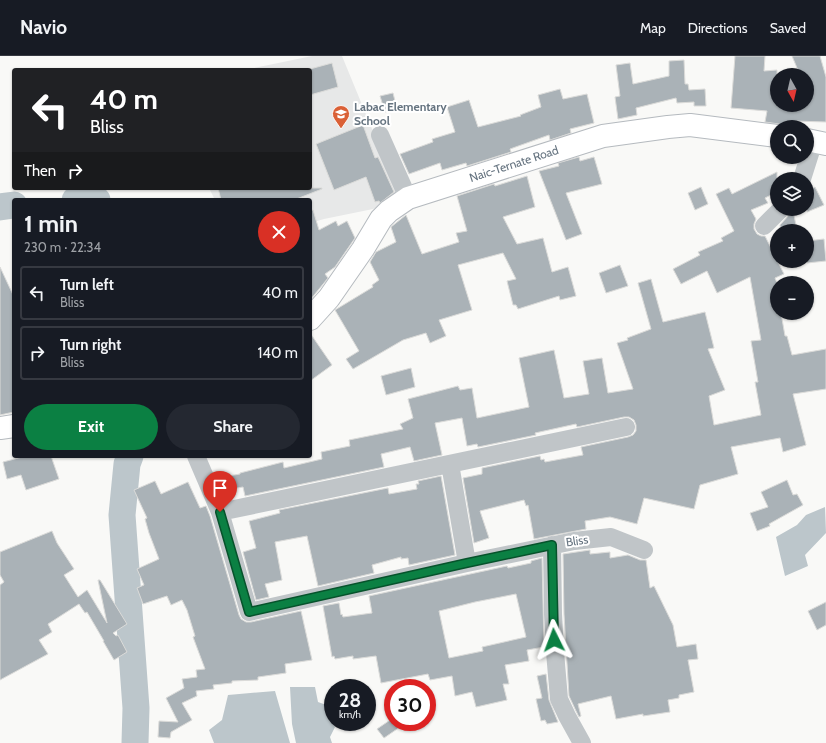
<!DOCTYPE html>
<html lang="en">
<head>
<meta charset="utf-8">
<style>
  :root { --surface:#171b24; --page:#242831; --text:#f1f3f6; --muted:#9ea1a6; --line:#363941; --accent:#0b8043 }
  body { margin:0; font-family:Cabin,sans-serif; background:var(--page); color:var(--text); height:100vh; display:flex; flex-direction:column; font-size:15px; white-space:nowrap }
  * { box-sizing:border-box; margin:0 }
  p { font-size:13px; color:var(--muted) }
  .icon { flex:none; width:22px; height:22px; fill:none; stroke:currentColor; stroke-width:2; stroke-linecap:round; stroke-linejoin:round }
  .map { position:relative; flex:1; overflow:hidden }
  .details { position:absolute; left:12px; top:142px; width:300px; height:260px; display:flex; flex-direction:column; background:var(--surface); border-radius:4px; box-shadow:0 1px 3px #0004 }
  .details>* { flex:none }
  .top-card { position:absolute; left:12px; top:12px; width:300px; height:122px; border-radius:4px; box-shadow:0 1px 3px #0004; background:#202124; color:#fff; overflow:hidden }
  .needle { width:26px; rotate:172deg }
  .buttons { position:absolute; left:770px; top:12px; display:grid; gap:8px }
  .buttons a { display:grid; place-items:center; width:44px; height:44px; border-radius:50%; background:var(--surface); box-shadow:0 1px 3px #0004; font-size:20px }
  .speed { position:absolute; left:324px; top:623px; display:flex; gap:8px; font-size:20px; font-weight:700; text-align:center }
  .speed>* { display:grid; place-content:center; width:52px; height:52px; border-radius:50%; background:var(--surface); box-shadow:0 1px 3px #0004; line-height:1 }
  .speed small { font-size:10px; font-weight:400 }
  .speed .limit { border:6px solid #d22; background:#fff; color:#111 }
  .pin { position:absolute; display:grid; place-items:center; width:34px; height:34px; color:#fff; margin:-41px -17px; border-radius:50% 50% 50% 0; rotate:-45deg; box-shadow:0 0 4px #0007 }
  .pin .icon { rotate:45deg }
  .me { position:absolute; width:44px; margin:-22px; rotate:357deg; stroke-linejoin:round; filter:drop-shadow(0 0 3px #0008) }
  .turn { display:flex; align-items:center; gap:14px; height:84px; padding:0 12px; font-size:18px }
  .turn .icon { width:52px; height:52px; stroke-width:2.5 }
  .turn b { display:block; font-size:28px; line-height:34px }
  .then { display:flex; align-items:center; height:38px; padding:0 12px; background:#0003; gap:8px; font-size:15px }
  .round { display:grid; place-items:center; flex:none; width:42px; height:42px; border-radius:21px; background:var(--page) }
  .headline { display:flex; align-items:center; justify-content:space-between; height:68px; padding:0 12px }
  h1 { font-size:24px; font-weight:800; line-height:30px }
  .action { display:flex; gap:8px; margin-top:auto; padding:8px 12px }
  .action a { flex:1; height:46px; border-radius:24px; background:var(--accent); color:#fff; font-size:16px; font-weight:800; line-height:46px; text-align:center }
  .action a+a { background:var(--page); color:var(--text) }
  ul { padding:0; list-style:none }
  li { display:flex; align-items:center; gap:12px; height:54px; margin:0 8px 6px; padding:0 4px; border:2px solid var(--line); border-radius:4px }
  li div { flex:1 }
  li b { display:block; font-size:15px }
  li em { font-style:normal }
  header { display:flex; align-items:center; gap:24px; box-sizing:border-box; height:56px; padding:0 20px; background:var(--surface); border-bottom:1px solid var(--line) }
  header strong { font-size:19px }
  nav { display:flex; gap:22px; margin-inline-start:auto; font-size:14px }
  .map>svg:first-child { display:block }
  .built { fill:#e7e8e8 }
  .water { fill:#bcc6cb }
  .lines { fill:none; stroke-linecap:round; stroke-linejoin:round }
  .river { stroke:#bcc6cb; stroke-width:27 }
  .building { fill:#aab2b7; stroke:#dbdbd9; fill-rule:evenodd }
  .secondary-casing { stroke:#b5babf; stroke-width:24 }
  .street { stroke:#c0c5c8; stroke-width:18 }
  .secondary { stroke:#fff; stroke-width:22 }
  .route-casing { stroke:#07532c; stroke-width:10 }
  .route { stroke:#0b8043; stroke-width:7 }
  .labels { text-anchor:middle; stroke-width:4; stroke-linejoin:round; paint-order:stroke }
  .poi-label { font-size:12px; font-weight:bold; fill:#667480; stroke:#fff; text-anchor:start }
  .street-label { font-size:12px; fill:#667480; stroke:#fff }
</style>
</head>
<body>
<header>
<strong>Navio</strong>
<nav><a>Map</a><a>Directions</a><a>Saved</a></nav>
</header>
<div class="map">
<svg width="826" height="687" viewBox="0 0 826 687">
  <rect width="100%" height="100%" fill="#f9f9f7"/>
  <path class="built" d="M312 0H342L400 141 373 153 324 163 310 167V144H215L209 132H310V14H245Z"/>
  <path class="water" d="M825 451 826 477 805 499 808 510 785 520 776 481 797 469 806 459Z
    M290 631H315L318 646 329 650 327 659 335 671 330 681 332 687H296L292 668Z
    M275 635 290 687H214L209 674 222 664 228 639Z"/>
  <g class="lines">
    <path class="river" d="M75 144 95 142 97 144
      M0 151 14 149
      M130 400 127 408 122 459 136 652 135 687"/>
  </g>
  <path class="building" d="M735 0H765L764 15 777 14V49H807V19H800L792 0H820L826 21V66L795 65 794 71H785L779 68 765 66 767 55 731 52Z
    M684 4 685 28H688L689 34 705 33 706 50H694V46L677 47 676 42 636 52 637 59 618 63 615 41 620 40 616 9 630 7 633 28 669 20V5Z
    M332 7 338 31 310 39V13Z
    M560 33 563 43 587 38 594 67 570 73 571 77 550 84 549 79 510 93 511 96 467 110 466 107 442 114 440 107 409 118 400 98 433 86 432 83 455 76 447 51 469 44 478 71 521 60 520 59 541 51 538 39Z
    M393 37 397 53 385 56 380 40Z
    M363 69 375 102 378 101 394 136 380 147 379 145 375 146 366 121 334 134 316 88Z
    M579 101 580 105 594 101 602 128 566 137 582 178 566 184 539 115 559 110 558 107Z
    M777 116V136L765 142 768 147 751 154 756 163 754 168V173L757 178 761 180H765L784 218 775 222 777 227V257H781L785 280H787L792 299 826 293V333L793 338 806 389 783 396 780 382 731 391 738 418 700 429 694 453 644 442 637 468 610 461 585 465 586 473 534 483 528 449 526 450 524 444 480 455 489 482 474 487 463 422 482 418V412L540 400 541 404 544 403 545 406 583 399 581 391 628 381 633 379 636 375V369L634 364 629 361H624L577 371 576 368 535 377 536 379 478 391 477 388 467 390 462 362 435 367 442 399 414 405 410 391 381 398 384 411 245 440 243 431 225 434 223 421 240 418V417L283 406 284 412 322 403 321 396 350 390 349 384 403 373 400 368 413 362 408 343 458 330 460 334 472 332 477 362 529 351 519 302 554 294 564 342 589 338 583 305 602 302 608 337 633 333 617 287 628 284 627 282 651 273 638 227 651 223 663 266 705 256 714 292 708 293 725 334 709 340 714 369 761 359 755 326H758L751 285 761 284 750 221 717 237 707 215 681 228 673 213 700 199 698 196 723 185 721 182 734 175 716 138 729 132 732 138Z
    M527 120 535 151 503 161 517 188 543 182 552 216 568 211 576 240 560 244 559 240 518 253 516 249H513L507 225 516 223 503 197 458 209 472 254 439 264 446 280 430 287 426 277 403 284 353 313 346 303 359 295 335 254 373 231 372 229 379 224 370 206 376 196 396 186 391 171 406 159 422 198 459 186 456 177 467 175 457 140 494 128 495 130Z
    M701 131 708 148 695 154 688 137Z
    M815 131 824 149 807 156V135Z
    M218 132H322V133L294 144H221Z
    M310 154H313L319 174 336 165 338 170 347 165 355 182 335 211 325 218 328 222 310 244Z
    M789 159H794L797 175H781L780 169Z
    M824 183 826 205 807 207V185Z
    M620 209 628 230 606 237 599 217Z
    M0 211 14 241V356L0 359Z
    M310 277 332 309 310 325Z
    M411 312 415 331 386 339 381 320Z
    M26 400H51L59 423 26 434 21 419 7 423 3 406Z
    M441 420 455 499 409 509 408 502 401 503V501L372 509 374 517 318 530 307 480 275 486 282 524 265 528 269 541 256 544 243 496 256 492 249 465 280 457 279 454 388 432 389 438 417 433 416 428H419L418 425Z
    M787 424 793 439 797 438 803 449 769 468 770 470 757 475 750 457 768 451 761 436Z
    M155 425 161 438 188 426 200 452 206 450 210 460 239 559 241 563 246 566H251L301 555 312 604 285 608 286 617 258 621V624L232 625V627L213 629 214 633 196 635 197 640 182 647 192 664 171 676 170 682 158 681 159 665 178 666 166 642 184 632 182 623 197 621 196 614 205 613 193 581 195 580 187 554 182 544 171 549 167 540 143 548 137 532 144 529 137 513 159 503 149 477 145 463 147 462 134 434Z
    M52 475 57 487 74 513 64 519 78 541 87 534 107 567 98 524H100L127 568 113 577 116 580 118 579 127 596 114 604 103 585H104L87 556 85 557 79 548 48 568 52 576 39 584 48 598 0 624V529L4 526 0 519V496Z
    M590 494V498L610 496V502L628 499 640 504H646L650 532 654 530 673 569 677 591 696 588 698 603 688 604 694 636 679 639V642L668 644 670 656 643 660V658L616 663 611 640 578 648 581 660 579 661 576 655 569 640 564 558 563 498Z
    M542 502 544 591 527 594 529 605 505 609 509 628H503L507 644 476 651 472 636 455 640 452 620 430 624 428 618 381 627 376 600 353 603V600L335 603 334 600 332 601 323 550 339 547 341 559 342 558 343 561 372 557 369 540 507 510 508 512 531 507V505ZM516 538 526 581 482 591 483 595 449 602 439 555 475 546Z
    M826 546V569L817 574 808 555Z
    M546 618 549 644 558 666 547 668 545 664 541 665 536 643 542 642 537 620Z
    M393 662V666H396L400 671 384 682 377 673Z"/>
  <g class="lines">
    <defs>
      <path id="secondary" d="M807 84 826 88
        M310 263 329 242 363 193 381 163 389 155 408 142 603 80 668 71 690 69 777 80
        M0 372 14 370"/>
    </defs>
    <use href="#secondary" class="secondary-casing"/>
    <path class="street" d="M380 79 408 142
      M802 123 814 85
      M764 170 781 153
      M196 400 220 456 249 556 467 507 574 485 611 481 644 494
      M450 408 467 507
      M220 456 626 371
      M552 489 553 558 555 596 559 643 567 660 582 687"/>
    <use href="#secondary" class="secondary"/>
  </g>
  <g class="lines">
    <defs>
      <path id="route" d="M220 456 249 556 467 507 552 489 554 584"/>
    </defs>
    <use href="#route" class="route-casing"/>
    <use href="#route" class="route"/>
  </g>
  <defs>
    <symbol id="school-pin" viewBox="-11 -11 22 30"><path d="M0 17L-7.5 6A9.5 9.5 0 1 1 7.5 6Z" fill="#da6036" stroke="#fff"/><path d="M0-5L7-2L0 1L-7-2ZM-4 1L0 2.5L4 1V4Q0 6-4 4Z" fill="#fff"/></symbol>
  </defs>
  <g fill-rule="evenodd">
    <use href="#school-pin" x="331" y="48" width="20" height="27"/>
  </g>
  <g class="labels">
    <g class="poi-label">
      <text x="354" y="55">Labac Elementary<tspan x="354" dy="14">School</tspan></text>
    </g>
    <g class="street-label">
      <text transform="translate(514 108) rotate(-18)" y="4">Naic-Ternate Road</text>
      <text transform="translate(577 485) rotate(-8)" y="4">Bliss</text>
    </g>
  </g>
</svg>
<div class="buttons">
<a><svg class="needle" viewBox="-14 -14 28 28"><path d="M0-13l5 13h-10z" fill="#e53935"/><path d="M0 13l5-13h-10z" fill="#9ea1a6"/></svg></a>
<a><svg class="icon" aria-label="search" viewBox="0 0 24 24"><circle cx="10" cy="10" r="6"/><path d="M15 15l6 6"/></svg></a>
<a><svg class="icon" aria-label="layers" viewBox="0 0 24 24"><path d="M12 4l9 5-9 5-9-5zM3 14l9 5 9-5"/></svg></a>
<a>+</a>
<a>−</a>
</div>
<div class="speed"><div>28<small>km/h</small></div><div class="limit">30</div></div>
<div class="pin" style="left:220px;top:456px;background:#d93025"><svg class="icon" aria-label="arrive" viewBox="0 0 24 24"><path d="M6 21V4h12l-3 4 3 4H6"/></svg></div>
<svg class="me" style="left:554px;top:584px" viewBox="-20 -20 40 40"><path d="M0-17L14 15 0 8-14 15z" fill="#0b8043" stroke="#fff" stroke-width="4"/></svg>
<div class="top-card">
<div class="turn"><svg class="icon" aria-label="left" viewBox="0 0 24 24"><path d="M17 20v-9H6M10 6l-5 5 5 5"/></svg><div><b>40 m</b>Bliss</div></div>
<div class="then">Then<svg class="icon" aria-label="right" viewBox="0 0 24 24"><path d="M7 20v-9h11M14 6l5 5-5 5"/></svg></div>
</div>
<section class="details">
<div class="headline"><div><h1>1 min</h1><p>230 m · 22:34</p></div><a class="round" style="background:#d93025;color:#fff"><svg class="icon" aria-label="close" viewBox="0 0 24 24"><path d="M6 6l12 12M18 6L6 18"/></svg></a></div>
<ul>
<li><svg class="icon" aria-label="left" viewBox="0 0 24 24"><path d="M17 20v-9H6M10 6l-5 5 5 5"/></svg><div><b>Turn left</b><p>Bliss</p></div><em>40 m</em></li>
<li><svg class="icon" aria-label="right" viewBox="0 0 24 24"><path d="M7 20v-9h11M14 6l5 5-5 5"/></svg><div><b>Turn right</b><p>Bliss</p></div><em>140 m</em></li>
</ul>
<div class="action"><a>Exit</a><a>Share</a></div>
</section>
</div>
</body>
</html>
